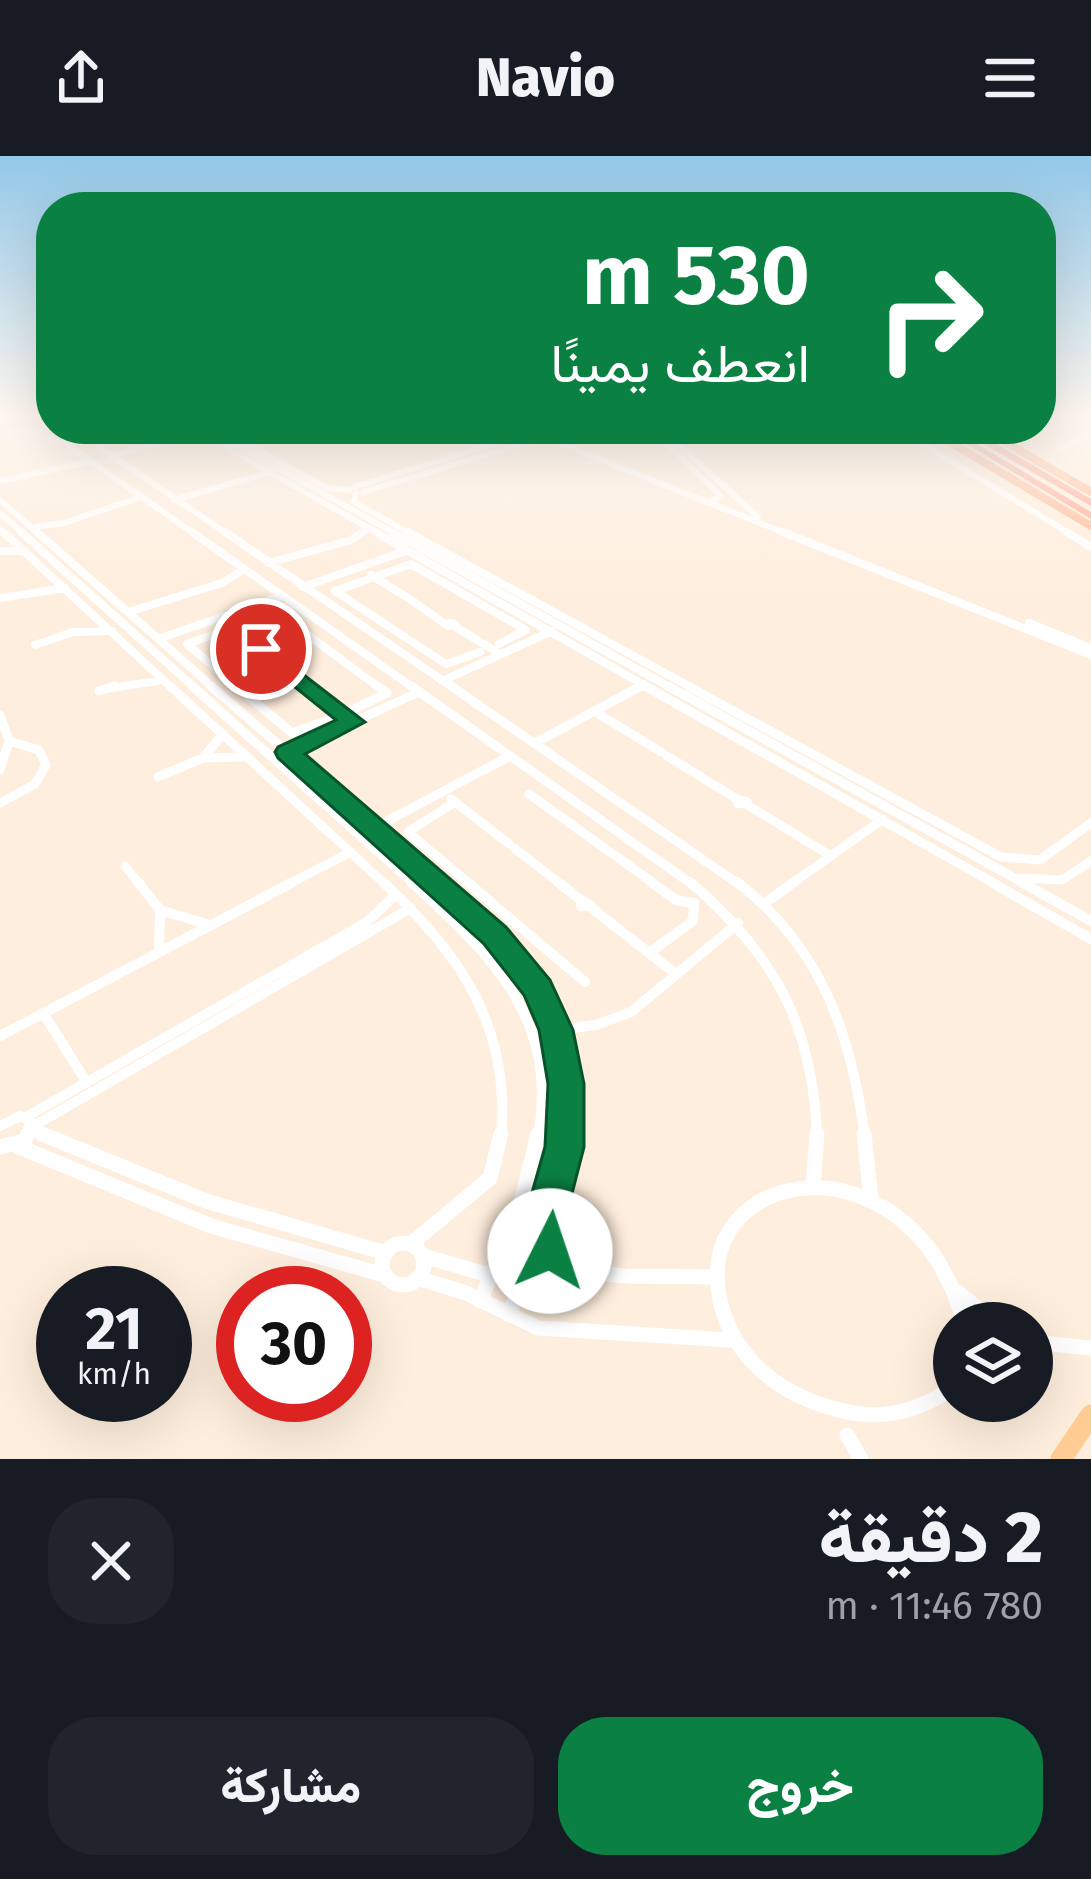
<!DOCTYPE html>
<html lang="ar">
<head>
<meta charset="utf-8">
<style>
  :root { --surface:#171b24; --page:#20242c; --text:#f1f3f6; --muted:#9ea1a6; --accent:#0b8043 }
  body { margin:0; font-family:"Fira Sans",Vazirmatn,sans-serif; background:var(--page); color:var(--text); direction:rtl; height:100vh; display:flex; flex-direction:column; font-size:45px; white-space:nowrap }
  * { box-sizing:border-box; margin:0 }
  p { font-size:39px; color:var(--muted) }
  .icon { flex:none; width:66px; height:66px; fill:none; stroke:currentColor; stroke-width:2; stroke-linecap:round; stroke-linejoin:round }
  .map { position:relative; height:1303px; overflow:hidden; direction:ltr }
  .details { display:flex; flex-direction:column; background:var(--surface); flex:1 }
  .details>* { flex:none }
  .top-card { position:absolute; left:36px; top:36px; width:1020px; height:252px; border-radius:48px; box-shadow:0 12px 48px #0002; direction:rtl; background:#0b8043; color:#fff; overflow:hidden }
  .buttons { position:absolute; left:933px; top:1146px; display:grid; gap:24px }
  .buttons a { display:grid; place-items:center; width:120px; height:120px; border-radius:50%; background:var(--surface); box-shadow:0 12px 48px #0002; font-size:60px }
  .speed { position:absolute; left:36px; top:1110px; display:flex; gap:24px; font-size:60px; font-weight:700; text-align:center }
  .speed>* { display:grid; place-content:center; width:156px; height:156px; border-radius:50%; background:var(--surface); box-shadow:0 12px 48px #0002; line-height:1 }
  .speed small { font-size:30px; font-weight:400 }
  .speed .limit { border:18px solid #d22; background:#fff; color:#111 }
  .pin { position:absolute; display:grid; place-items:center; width:102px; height:102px; color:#fff; margin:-51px; border:6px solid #fff; border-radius:50%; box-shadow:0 3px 12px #0007 }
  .me { position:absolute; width:132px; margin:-66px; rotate:4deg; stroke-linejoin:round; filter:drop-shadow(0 0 9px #0008) }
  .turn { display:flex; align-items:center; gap:42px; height:252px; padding:0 48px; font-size:54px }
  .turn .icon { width:156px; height:156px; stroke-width:2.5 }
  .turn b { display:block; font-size:84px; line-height:102px }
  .round { display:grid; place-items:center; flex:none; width:126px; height:126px; border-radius:48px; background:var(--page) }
  .overview { display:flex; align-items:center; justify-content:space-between; height:204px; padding:0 48px }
  h1 { font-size:72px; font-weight:800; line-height:90px }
  .button { display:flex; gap:24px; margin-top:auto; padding:24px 48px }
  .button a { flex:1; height:138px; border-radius:48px; background:var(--accent); color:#fff; font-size:48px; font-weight:800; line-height:138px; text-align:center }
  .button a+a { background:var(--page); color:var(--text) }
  header { display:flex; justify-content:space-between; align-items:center; height:156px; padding:0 48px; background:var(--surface); font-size:54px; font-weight:800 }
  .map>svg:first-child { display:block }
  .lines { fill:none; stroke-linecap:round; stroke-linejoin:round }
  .minor-far4 { stroke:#fff; stroke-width:6 }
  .minor-far3 { stroke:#fff; stroke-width:8 }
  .minor-far2 { stroke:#fff; stroke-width:9 }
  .minor-far1 { stroke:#fff; stroke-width:10 }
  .minor { stroke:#fff; stroke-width:15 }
  .tertiary { stroke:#fff; stroke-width:6 }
  .primary { stroke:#ffcd94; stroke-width:21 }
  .trunk { stroke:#feb791; stroke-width:8 }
  .motorway { fill:#fea18e; fill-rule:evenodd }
  .route { fill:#0b8043; stroke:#07532c; stroke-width:3 }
</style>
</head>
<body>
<header><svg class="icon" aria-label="menu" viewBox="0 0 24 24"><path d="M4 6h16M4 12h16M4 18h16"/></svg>Navio<svg class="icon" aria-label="share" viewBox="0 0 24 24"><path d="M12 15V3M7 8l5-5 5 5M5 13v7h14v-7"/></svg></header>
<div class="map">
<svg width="1091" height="1303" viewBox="0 0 1091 1303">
  <rect width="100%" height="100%" fill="#feeedd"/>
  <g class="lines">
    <path class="minor-far4" d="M73 273 229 379
      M194 273 381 379
      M207 273 398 379
      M524 273 790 379
      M652 273 721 340 714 343
      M661 273 758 361
      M898 273 1072 379
      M33 276 66 288 196 379
      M0 278 51 273
      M245 287 327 332 349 334
      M110 300 202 277
      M0 325 88 306
      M354 331 531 276
      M363 336 542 282
      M356 337 354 346 413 379
      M0 344 40 379
      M174 344 271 316
      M0 357 25 379
      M32 371 64 367 141 341
      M0 373 7 379
      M359 379 370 372"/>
    <path class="minor-far3" d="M3 376 173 533
      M21 376 196 533
      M37 376 215 533
      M192 376 415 533
      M225 376 455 533
      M375 376 651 533
      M392 376 673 533
      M408 376 694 533
      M783 376 1091 499
      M1067 376 1091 391
      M0 395H25
      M268 407 351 384 363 376
      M371 419 403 439
      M303 431 405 395
      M407 441 448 470 455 468 449 467
      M0 442 65 432
      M128 456 222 427 244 413
      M1029 467 1091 492
      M230 470 260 493
      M454 470 500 498
      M158 483 282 440
      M35 489 73 476 112 475
      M264 496 304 528
      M480 496 446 508 335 435 411 408 526 474 499 488
      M442 525 552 475
      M106 533 163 524
      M240 533 187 488 277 456 381 533
      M635 533 644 528"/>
    <path class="minor-far2" d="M170 530 386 729
      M192 530 415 729
      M211 530 439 729
      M236 530 292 577 332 563
      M411 530 693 729
      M451 530 740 729
      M645 530 997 729
      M668 530 1027 729
      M688 530 1001 701 1040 704 1091 667
      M308 531 353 566
      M99 535 115 530
      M352 554 387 537 377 530
      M594 555 661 596
      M0 559 9 585 0 614
      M535 587 641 530
      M288 596 419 536
      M667 600 737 643
      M203 602 223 578
      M158 621 203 602 244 601
      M529 638 656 729
      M451 643 509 688
      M737 643 747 646 738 648Z
      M455 646 408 676 471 729
      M0 647 35 628 46 609 39 594 9 585
      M746 648 831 700
      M374 672 510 600
      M514 692 562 729
      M125 710 140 729
      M1018 722 1062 724 1091 705
      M287 729 351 696
      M790 729 883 663"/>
    <path class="minor-far1" d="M138 726 160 754 210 769
      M383 726C461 798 511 872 501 981
      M411 726C492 799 559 863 538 981
      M435 726C527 807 573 851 563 981
      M467 726 585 826
      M558 726 582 745
      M690 726C775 799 813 869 817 981
      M737 726C822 792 851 878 865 981
      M991 726 1091 783
      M1021 726 1091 765
      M582 745 590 749 581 750Z
      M764 748 794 726
      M589 750 676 818
      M159 796 160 754
      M649 797 693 765 694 747 676 744 651 726
      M44 858 87 927
      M556 874 596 869 631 856 738 767
      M0 880 293 726
      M26 961 367 766 396 738
      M0 970 20 960 30 964 26 981
      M32 971 411 752
      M32 974 48 981"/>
    <path class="minor" d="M42 978 206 1045 386 1097
      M864 978 871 1043
      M17 990 211 1070 384 1119
      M0 991 24 985 28 978
      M813 1030 817 978
      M541 1079 563 1111
      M382 1108a21 21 0 1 1 42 0a21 21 0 1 1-42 0Z
      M412 1087 490 1022 501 978
      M424 1100 492 1120 557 1111 622 1120 717 1121
      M417 1122 466 1137 538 1172 729 1184
      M958 1136 995 1167
      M480 1145 519 1054 538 978
      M509 1159 541 1074 563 978
      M1032 1186 1091 1192
      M954 1231C905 1265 861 1266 806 1243 773 1229 742 1202 728 1169 663 1014 908 961 964 1167
      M847 1279 861 1303"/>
    <path class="tertiary" d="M1059 294 1091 277"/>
    <path class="primary" d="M1061 1303 1091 1259"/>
    <path class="trunk" d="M928 273 1091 370
      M983 273 1091 336"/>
    <path class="motorway" d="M942 273H952L1091 356V363Z
      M982 283H988L1091 343V350L982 287Z"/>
  </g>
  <linearGradient id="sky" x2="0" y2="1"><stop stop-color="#92c8e8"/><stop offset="0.59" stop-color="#fff7f0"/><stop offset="1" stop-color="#fff7f0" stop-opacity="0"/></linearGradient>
  <rect width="1091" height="440" fill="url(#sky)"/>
  <path class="route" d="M261 486 365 566 305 598 506 771 550 824 573 874 584 928V991L562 1076 571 1095 565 1110 550 1116 535 1110 520 1079 545 991 548 928 539 874 524 839 484 788 278 602 275 596 278 591 336 564 254 498 250 493Z"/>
</svg>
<div class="buttons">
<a><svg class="icon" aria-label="layers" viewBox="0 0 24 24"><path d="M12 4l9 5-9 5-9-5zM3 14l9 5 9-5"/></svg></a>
</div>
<div class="speed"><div>21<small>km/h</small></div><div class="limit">30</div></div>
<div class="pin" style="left:261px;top:493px;background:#d93025"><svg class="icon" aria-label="arrive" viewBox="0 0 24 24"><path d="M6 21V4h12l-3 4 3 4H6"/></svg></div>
<svg class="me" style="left:550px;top:1095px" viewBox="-20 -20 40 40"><circle r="19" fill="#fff"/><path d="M0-13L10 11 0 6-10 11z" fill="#0b8043"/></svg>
<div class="top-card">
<div class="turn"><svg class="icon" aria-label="right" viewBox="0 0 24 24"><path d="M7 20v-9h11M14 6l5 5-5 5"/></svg><div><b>530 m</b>انعطف يمينًا</div></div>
</div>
</div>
<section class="details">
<div class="overview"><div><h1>2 دقيقة</h1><p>780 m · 11:46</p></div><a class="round"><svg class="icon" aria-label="close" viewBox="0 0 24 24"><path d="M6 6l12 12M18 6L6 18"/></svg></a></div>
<div class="button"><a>خروج</a><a>مشاركة</a></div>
</section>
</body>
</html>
